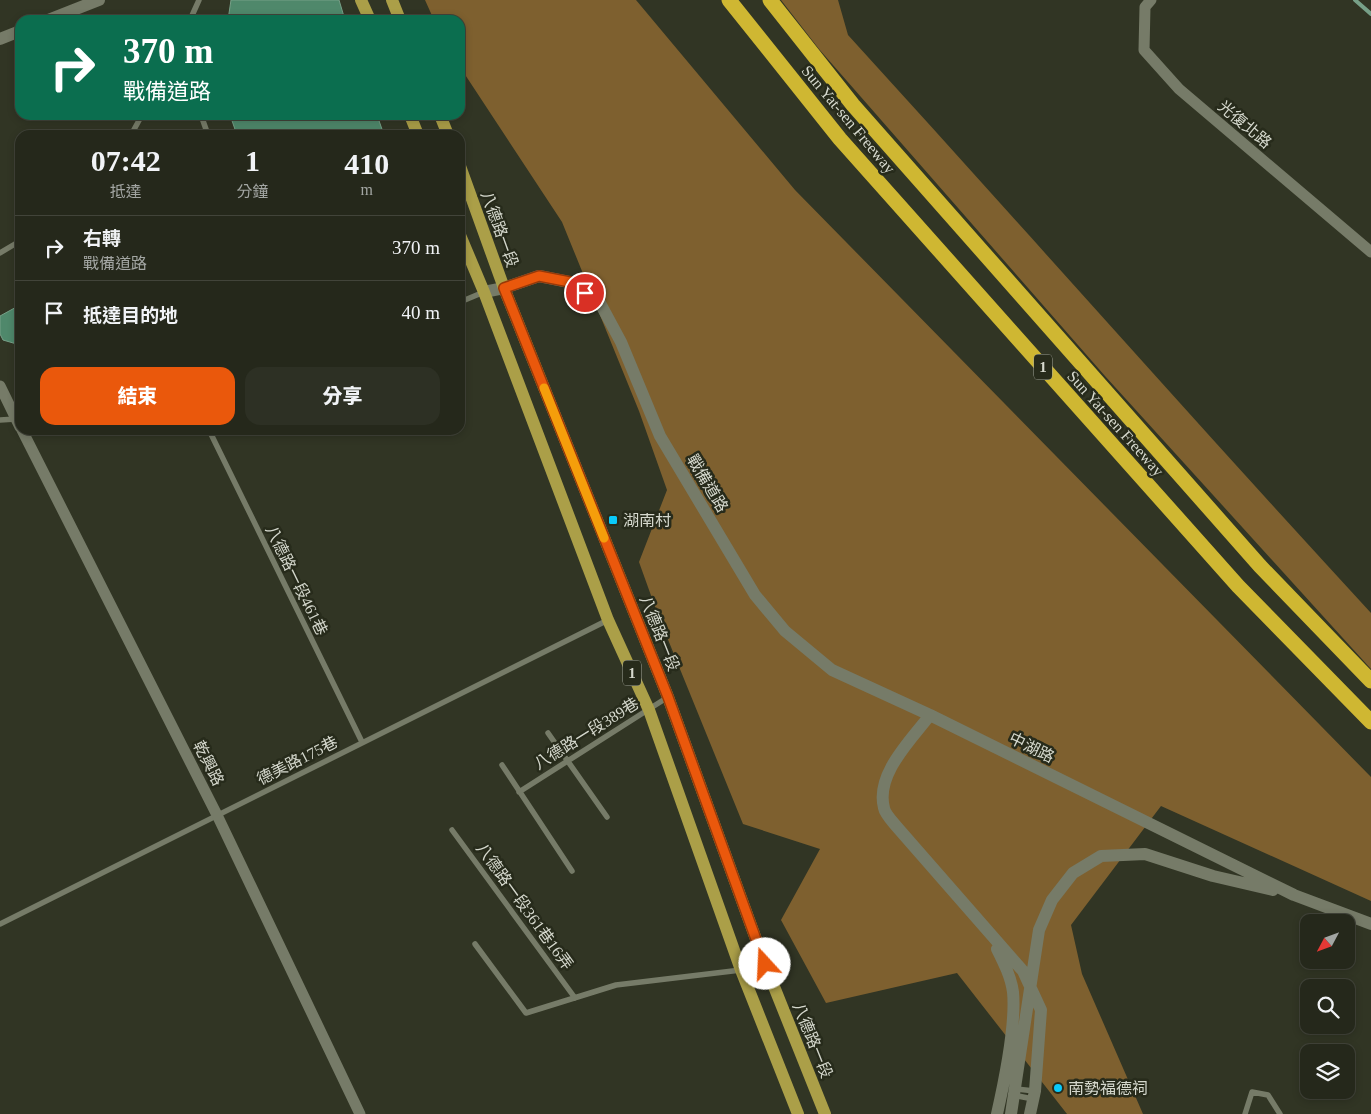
<!DOCTYPE html>
<html lang="zh-TW">
<head>
<meta charset="utf-8">
<style>
  :root { --surface:#25281b; --page:#2d3024; --text:#f1f3f6; --muted:#a3a6a3; --line:#42443a; --accent:#ea580c }
  body { margin:0; font-family:"Times New Roman","Noto Sans TC",serif; background:var(--page); color:var(--text); height:100vh; display:flex; flex-direction:column; font-size:19px; white-space:nowrap }
  * { box-sizing:border-box; margin:0 }
  p { font-size:16px; color:var(--muted) }
  .icon { flex:none; width:28px; height:28px; fill:none; stroke:currentColor; stroke-width:2; stroke-linecap:round; stroke-linejoin:round }
  .map { position:relative; flex:1; overflow:hidden }
  .sheet { position:absolute; left:15px; top:130px; width:450px; height:305px; display:flex; flex-direction:column; background:var(--surface); border-radius:15px; box-shadow:0 2px 8px #0003,0 0 0 1px var(--line) }
  .sheet>* { flex:none }
  .guide { position:absolute; left:15px; top:15px; width:450px; height:105px; border-radius:15px; box-shadow:0 2px 8px #0003,0 0 0 1px var(--line); background:#0b6e4f; color:#fff; overflow:hidden }
  .needle { width:32px; rotate:229deg }
  .fabs { position:absolute; left:1300px; top:914px; display:grid; gap:10px }
  .fabs a { display:grid; place-items:center; width:55px; height:55px; border-radius:10px; background:var(--surface); box-shadow:0 2px 8px #0003,0 0 0 1px var(--line); font-size:25px }
  .pin { position:absolute; display:grid; place-items:center; width:42px; height:42px; color:#fff; margin:-21px; border:2px solid #fff; border-radius:50%; box-shadow:0 1px 5px #0007 }
  .me { position:absolute; width:55px; margin:-28px; rotate:340deg; stroke-linejoin:round; filter:drop-shadow(0 0 4px #0008) }
  .turn { display:flex; align-items:center; gap:18px; height:105px; padding:0 25px; font-size:22px }
  .turn .icon { width:65px; height:65px; stroke-width:2.5 }
  .turn b { display:block; font-size:35px; line-height:42px }
  .eta { display:flex; justify-content:space-evenly; align-items:center; height:85px; text-align:center }
  .eta b { font-size:30px; font-weight:800; line-height:35px }
  .button { display:flex; gap:10px; margin-top:auto; padding:10px 25px }
  .button a { flex:1; height:58px; border-radius:15px; background:var(--accent); color:#fff; font-size:20px; font-weight:800; line-height:58px; text-align:center }
  .button a+a { background:var(--page); color:var(--text) }
  ul { padding:0; list-style:none }
  li { display:flex; align-items:center; gap:15px; height:65px; padding:0 25px; border-top:1px solid var(--line) }
  li div { flex:1 }
  li b { display:block; font-size:19px }
  li em { font-style:normal }
  .map>svg:first-child { display:block }
  .forest { fill:#7e602f }
  .water { fill:#4f886b; stroke:#77a088 }
  .lines { fill:none; stroke-linecap:round; stroke-linejoin:round }
  .stream { stroke:#77a088; stroke-width:4 }
  .lane { stroke:#767b68; stroke-width:5.5 }
  .street { stroke:#767b68; stroke-width:11 }
  .secondary { stroke:#767b68; stroke-width:12 }
  .primary { stroke:#ab9f48; stroke-width:12 }
  .highway { stroke:#cfb732; stroke-width:15 }
  .route-casing { stroke:#983908; stroke-width:12 }
  .route { stroke:#ea580c; stroke-width:9 }
  .slow { stroke:#f59e0b; stroke-width:9 }
  .poi-dot { fill:#0acafa; stroke:#272b1b; stroke-width:2 }
  .labels { text-anchor:middle; stroke-width:5; stroke-linejoin:round; paint-order:stroke }
  .shield { fill:#272b1b; stroke:#a1a498; stroke-width:1 }
  .shield-label { font-size:15px; font-weight:bold; fill:#d5d8cd }
  .street-label { font-size:16px; fill:#d5d8cd; stroke:#272b1b }
  .poi-label { font-size:16px; fill:#d5d8cd; stroke:#272b1b; text-anchor:start }
</style>
</head>
<body>
<div class="map">
<svg width="1371" height="1114" viewBox="0 0 1371 1114">
  <rect width="100%" height="100%" fill="#313524"/>
  <path class="forest" d="M425 0H636L795 190 1371 777V901L1161 806 1071 925 1082 974 1143 1114H1067L957 973 826 1003 781 920 820 849 743 824 658 615 639 562 667 490 639 411 562 222 460 67V20H434Z
    M781 0H838L848 35C1023 227 1195 422 1371 613V669L1105 376 819 49Z"/>
  <path class="water" d="M231 0H339L345 20H228Z
    M230 115H377L384 135H237Z
    M20 305V345L3 340 0 334V316Z"/>
  <g class="lines">
    <path class="stream" d="M1355 0 1371 14"/>
    <path class="lane" d="M190 20 199 0
      M201 115 208 135
      M131 135 142 115
      M0 253 20 241
      M460 302 484 292
      M0 420 16 419
      M209 430 362 742
      M548 733 607 817
      M502 765 572 871
      M519 792 668 697
      M452 830 575 998
      M0 924 608 620
      M475 944 526 1013 616 985 741 970 765 964
      M1015 1089 1035 1091
      M1013 1095 1033 1099
      M1245 1114 1252 1092 1268 1095 1280 1114"/>
    <path class="street" d="M1151 0 1145 7 1144 50 1179 89 1371 252
      M0 386 20 427
      M22 430 218 817 360 1114"/>
    <path class="secondary" d="M48 20 99 0
      M0 39 20 31
      M484 292 504 288 539 276 569 282 600 303 621 342 660 436 755 595 785 631 832 670 930 715 1294 895 1371 924
      M930 715C912 739 875 774 884 808 885 814 893 822 897 827L1023 971 1041 1010 1035 1091 1030 1114
      M997 1114C1004 1083 1016 1023 1013 992 1011 977 1004 963 997 949
      M1011 1114 1039 930 1052 900 1073 873 1101 856 1145 854 1213 876 1273 890"/>
    <path class="primary" d="M361 0 370 20
      M392 0 400 20
      M410 115 418 135
      M440 115 448 135
      M460 166 504 288 668 697 765 964 825 1114
      M460 235 484 292 608 620 649 710 741 970 798 1114"/>
    <path class="highway" d="M729 0 840 139 1238 586 1371 722
      M770 0 853 105 1260 566 1371 681"/>
  </g>
  <g class="lines">
    <defs>
      <path id="route" d="M585 293 570 282 539 276 504 288 668 697 765 964"/>
    </defs>
    <use href="#route" class="route-casing"/>
    <use href="#route" class="route"/>
    <path class="slow" d="M544 388 604 538"/>
  </g>
  <g class="poi-dot">
    <rect x="608" y="515" width="10" height="10" rx="2.5"/>
    <circle cx="1058" cy="1088" r="5"/>
  </g>
  <g class="labels">
    <g class="shield">
      <rect x="1034" y="354.5" width="18" height="25" rx="4"/>
      <rect x="623" y="660.5" width="18" height="25" rx="4"/>
    </g>
    <g class="shield-label">
      <text x="1043" y="372">1</text>
      <text x="632" y="678">1</text>
    </g>
    <g class="street-label">
      <text transform="translate(849 119) rotate(50)" y="6">Sun Yat-sen Freeway</text>
      <text transform="translate(1245 124) rotate(40)" y="6">光復北路</text>
      <text transform="translate(500 229) rotate(70)" y="6">八德路一段</text>
      <text transform="translate(1116 423) rotate(48)" y="6">Sun Yat-sen Freeway</text>
      <text transform="translate(708 483) rotate(59)" y="6">戰備道路</text>
      <text transform="translate(297 580) rotate(64)" y="6">八德路一段461巷</text>
      <text transform="translate(660 633) rotate(68)" y="6">八德路一段</text>
      <text transform="translate(586 733) rotate(-32)" y="6">八德路一段389巷</text>
      <text transform="translate(1032 747) rotate(26)" y="6">中湖路</text>
      <text transform="translate(297 760) rotate(-27)" y="6">德美路175巷</text>
      <text transform="translate(209 763) rotate(63)" y="6">乾興路</text>
      <text transform="translate(525 906) rotate(54)" y="6">八德路一段361巷16弄</text>
      <text transform="translate(813 1040) rotate(68)" y="6">八德路一段</text>
    </g>
    <g class="poi-label">
      <text x="623" y="526">湖南村</text>
      <text x="1068" y="1094">南勢福德祠</text>
    </g>
  </g>
</svg>
<div class="fabs">
<a><svg class="needle" viewBox="-14 -14 28 28"><path d="M0-13l5 13h-10z" fill="#e53935"/><path d="M0 13l5-13h-10z" fill="#a3a6a3"/></svg></a>
<a><svg class="icon" aria-label="search" viewBox="0 0 24 24"><circle cx="10" cy="10" r="6"/><path d="M15 15l6 6"/></svg></a>
<a><svg class="icon" aria-label="layers" viewBox="0 0 24 24"><path d="M12 4l9 5-9 5-9-5zM3 14l9 5 9-5"/></svg></a>
</div>
<div class="pin" style="left:585px;top:293px;background:#d93025"><svg class="icon" aria-label="arrive" viewBox="0 0 24 24"><path d="M6 21V4h12l-3 4 3 4H6"/></svg></div>
<svg class="me" style="left:765px;top:964px" viewBox="-20 -20 40 40"><circle r="19" fill="#fff"/><path d="M0-13L10 11 0 6-10 11z" fill="#ea580c"/></svg>
<div class="guide">
<div class="turn"><svg class="icon" aria-label="right" viewBox="0 0 24 24"><path d="M7 20v-9h11M14 6l5 5-5 5"/></svg><div><b>370 m</b>戰備道路</div></div>
</div>
<section class="sheet">
<div class="eta">
<div><b>07:42</b><p>抵達</p></div>
<div><b>1</b><p>分鐘</p></div>
<div><b>410</b><p>m</p></div>
</div>
<ul>
<li><svg class="icon" aria-label="right" viewBox="0 0 24 24"><path d="M7 20v-9h11M14 6l5 5-5 5"/></svg><div><b>右轉</b><p>戰備道路</p></div><em>370 m</em></li>
<li><svg class="icon" aria-label="arrive" viewBox="0 0 24 24"><path d="M6 21V4h12l-3 4 3 4H6"/></svg><div><b>抵達目的地</b></div><em>40 m</em></li>
</ul>
<div class="button"><a>結束</a><a>分享</a></div>
</section>
</div>
</body>
</html>
